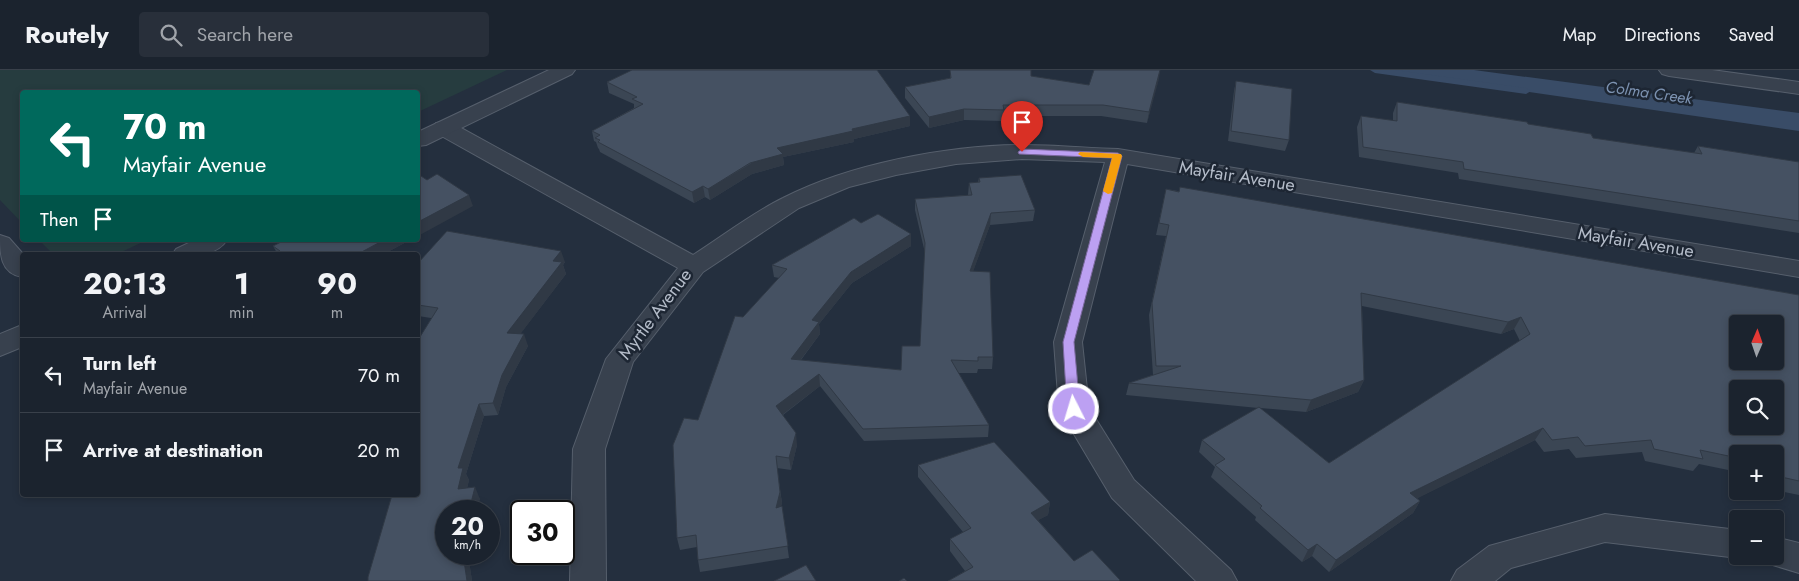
<!DOCTYPE html>
<html lang="en">
<head>
<meta charset="utf-8">
<style>
  :root { --surface:#1b232e; --page:#282f3a; --text:#f1f3f6; --muted:#a0a4aa; --line:#39404a }
  body { margin:0; font-family:Jost,sans-serif; background:var(--page); color:var(--text); height:100vh; display:flex; flex-direction:column; font-size:19px; white-space:nowrap }
  * { box-sizing:border-box; margin:0 }
  p { font-size:16px; color:var(--muted) }
  .icon { flex:none; width:28px; height:28px; fill:none; stroke:currentColor; stroke-width:2; stroke-linecap:round; stroke-linejoin:round }
  .map { position:relative; flex:1; overflow:hidden }
  .sheet { position:absolute; left:20px; top:182px; width:400px; height:245px; display:flex; flex-direction:column; background:var(--surface); border-radius:5px; box-shadow:0 2px 8px #0003,0 0 0 1px var(--line) }
  .sheet>* { flex:none }
  .guide { position:absolute; left:20px; top:20px; width:400px; height:152px; border-radius:5px; box-shadow:0 2px 8px #0003,0 0 0 1px var(--line); background:#00695c; color:#fff; overflow:hidden }
  .needle { width:32px; rotate:2deg }
  .fabs { position:absolute; left:1729px; top:245px; display:grid; gap:10px }
  .fabs a { display:grid; place-items:center; width:55px; height:55px; border-radius:5px; background:var(--surface); box-shadow:0 2px 8px #0003,0 0 0 1px var(--line); font-size:25px }
  .speed { position:absolute; left:435px; top:430px; display:flex; gap:10px; font-size:25px; font-weight:700; text-align:center }
  .speed>* { display:grid; place-content:center; width:65px; height:65px; border-radius:50%; background:var(--surface); box-shadow:0 2px 8px #0003,0 0 0 1px var(--line); line-height:1 }
  .speed small { font-size:12px; font-weight:400 }
  .speed .limit { border:2px solid #111; border-radius:8px; background:#fff; color:#111 }
  .pin { position:absolute; display:grid; place-items:center; width:42px; height:42px; color:#fff; margin:-51px -21px; border-radius:50% 50% 50% 0; rotate:-45deg; box-shadow:0 0 5px #0007 }
  .pin .icon { rotate:45deg }
  .me { position:absolute; width:55px; margin:-28px; rotate:355deg; stroke-linejoin:round; filter:drop-shadow(0 0 4px #0008) }
  .turn { display:flex; align-items:center; gap:18px; height:105px; padding:0 20px; font-size:22px }
  .turn .icon { width:65px; height:65px; stroke-width:2.5 }
  .turn b { display:block; font-size:35px; line-height:42px }
  .then { display:flex; align-items:center; height:48px; padding:0 20px; background:#0003; gap:10px; font-size:19px }
  .eta { display:flex; justify-content:space-evenly; align-items:center; height:85px; text-align:center }
  .eta b { font-size:30px; font-weight:700; line-height:35px }
  ul { padding:0; list-style:none }
  li { display:flex; align-items:center; gap:15px; height:75px; padding:0 20px; border-top:1px solid var(--line) }
  li div { flex:1 }
  li b { display:block; font-size:19px }
  li em { font-style:normal }
  header { display:flex; align-items:center; gap:30px; box-sizing:border-box; height:70px; padding:0 25px; background:var(--surface); border-bottom:1px solid var(--line) }
  header strong { font-size:24px }
  nav { display:flex; gap:28px; margin-inline-start:auto; font-size:18px }
  .search { width:350px; height:45px; background:var(--page); display:flex; align-items:center; gap:12px; box-sizing:border-box; padding:0 18px; border-radius:5px; color:var(--muted); font-size:19px }
  .map>svg:first-child { display:block }
  .green { fill:#263c3f }
  .water { fill:#394c67 }
  .lines { fill:none; stroke-linecap:round; stroke-linejoin:round }
  .stream { fill:#394c67; fill-rule:evenodd }
  .minor-casing { stroke:#565f6c; stroke-width:2 }
  .tertiary-casing { stroke:#565f6c; stroke-width:2 }
  .minor { fill:#38414e; fill-rule:evenodd }
  .tertiary { fill:#38414e; fill-rule:evenodd }
  .wall { fill:#3b4654; fill-rule:evenodd }
  .shaded-wall { fill:#303945 }
  .building { fill:#455162; stroke:#303945; fill-rule:evenodd }
  .route { fill:#bca0f2; stroke:#7a689d }
  .slow { fill:#f59e0b }
  .labels { text-anchor:middle; stroke-width:5; stroke-linejoin:round; paint-order:stroke }
  .far-water-label { font-size:16px; font-style:italic; fill:#7c92b1; stroke:#1d2633 }
  .street-label { font-size:18px; fill:#b4bcc9; stroke:#1d2633 }
</style>
</head>
<body>
<header>
<strong>Routely</strong>
<div class="search"><svg class="icon" aria-label="search" viewBox="0 0 24 24"><circle cx="10" cy="10" r="6"/><path d="M15 15l6 6"/></svg>Search here</div>
<nav><a>Map</a><a>Directions</a><a>Saved</a></nav>
</header>
<div class="map">
<svg width="1799" height="511" viewBox="0 0 1799 511">
  <rect width="100%" height="100%" fill="#242f3e"/>
  <path class="green" d="M0 0H507L418 42V22H22V153L0 130Z
    M39 170H147L115 185H54Z"/>
  <path class="water" d="M1376 0H1474L1799 43V61Z"/>
  <g class="lines">
    <path class="stream" d="M1370 0H1395L1526 18 1531 21 1526 24 1375 3Z"/>
    <defs>
      <path id="minor" d="M1659 0H1712L1799 12V24L1669 6 1662 4Z
        M444 52 452 53 693 185C723 166 752 143 783 128 849 94 949 75 1023 75 1055 75 1086 78 1118 79L1799 191V207L1127 94 1082 272 1089 338 1134 410 1231 500 1237 511H1196L1112 428 1059 339 1054 272 1105 92 1022 89 956 94 896 105 849 117 799 138 703 202 633 292 605 379 606 511H570L573 379 606 289 678 198 436 63 433 58 436 53Z
        M0 165 9 168 24 185H22V207C0 203 0 184 0 165Z
        M1605 444 1738 460V486H1744L1738 488 1605 472 1511 498 1495 511H1451L1457 500 1489 476Z
        M1775 467 1799 473V503L1763 492 1760 486H1775Z"/>
      <path id="tertiary" d="M549 0H575L572 4 426 75 418 76V62Z
        M195 170H227C215 188 191 185 172 185L176 179Z
        M22 255V277L0 286V264Z"/>
    </defs>
    <use href="#minor" class="minor-casing"/>
    <use href="#tertiary" class="tertiary-casing"/>
    <use href="#minor" class="minor"/>
    <use href="#tertiary" class="tertiary"/>
  </g>
  <path class="wall" d="M950 0H1031V6L1089 15 1160 0 1147 53 1101 46H1003V51L964 50 929 58 905 28V17L950 8Z
    M1236 11 1289 70 1285 81 1228 71 1234 21Z
    M607 12 910 56 854 69V72L783 87 784 95 752 104 710 130 705 127 694 133 600 82 599 79 598 78 596 72 594 71 592 61 634 38V34L609 23Z
    M1397 32 1528 54 1593 68 1694 83 1698 76 1799 92V163L1459 109 1458 103 1359 87 1357 57 1361 46 1393 51V43Z
    M979 108 1035 140 1033 151 990 155 973 201 993 287 992 299H978L977 303H958L989 355 988 367 864 371 820 316 783 345 797 375 791 400 777 398 782 433 781 436H782L789 488 700 502 698 490 697 477 680 480 677 468 698 350 743 247 779 208 774 207 772 195 861 153 911 176 852 213 819 254 820 264 801 290 901 300 920 276 925 183 915 140V129L968 125 969 113 978 112Z
    M1166 119 1799 225V425L1775 420V384H1738V402L1699 394 1693 401 1645 391 1642 382 1576 388 1569 379 1544 382 1535 370 1417 428 1420 431 1413 443 1329 502 1312 486 1302 492 1255 450 1256 447 1211 407 1215 397 1199 382 1202 370 1258 338 1126 325 1129 313 1153 305 1149 245 1166 166 1156 165ZM1362 236 1501 264 1514 259 1520 271 1329 393 1260 338 1306 342 1358 322 1364 310Z
    M285 170H410L382 185 277 183 273 176Z
    M565 192 563 195 566 204 520 264 528 276 506 317 498 345 484 346 466 404 469 410 467 418 480 429 446 484H468L472 511H368L418 425 431 248 418 246V193Z
    M918 395 1050 432 1048 445 1038 450 1074 491 1120 510V511H948L965 501 950 481V469L963 462 918 407Z"/>
  <path class="shaded-wall" d="M1160 0 1159 9 1147 53 1149 42Z
    M964 39V50L929 58V47Z
    M910 46V56L854 69V72L783 87 784 95 752 104 710 130 708 119 777 78 852 59Z
    M703 116 705 127 694 133 692 122Z
    M469 125 473 136 418 166V152Z
    M991 143 990 155 969 213 970 201Z
    M911 164V176L852 213 819 254 820 264 792 301 791 289 812 250 851 202Z
    M384 170H410L382 185H356Z
    M561 181 565 192 563 195 566 204 512 275 507 263 553 191Z
    M1521 247 1514 259 1501 264 1508 252Z
    M524 264 528 276 506 317 498 345 493 333 502 305Z
    M819 304 820 316 778 348 776 336Z
    M1364 310 1358 322 1306 342 1311 330Z
    M479 334 484 346 466 404 469 410 464 431 458 419V398Z
    M1543 358 1535 370 1404 435 1410 423Z
    M796 363 797 375 791 400 789 388Z
    M475 417 480 429 477 441H469Z
    M780 422 782 433 778 449 776 438Z
    M1420 431 1413 443 1329 502 1336 490Z
    M1050 432 1048 445 1029 455 1031 443Z
    M1317 474 1312 486 1302 492 1308 480Z
    M463 484H468L472 511H467Z"/>
  <path class="building" d="M632 0H877L910 46 852 59 853 61 777 78 783 84 750 93 708 119 703 116 692 122 598 72 600 70 595 68 600 65 592 61 643 34 632 29 637 27 607 12Z
    M950 0H1031V6L1089 15 1094 0H1160L1149 42 1103 35H1003L1004 40 964 39 929 47 905 17 951 8Z
    M1236 11 1292 19 1289 70 1231 61Z
    M1397 32 1527 52 1528 54 1591 64 1593 68 1702 84 1698 76 1799 92V151L1464 99 1463 92 1363 77 1361 46 1397 51Z
    M418 104 427 110 437 104 469 125 418 152Z
    M1021 105 1035 140 991 143 970 201 990 202 993 287H978V291L951 290 989 355 863 359 819 304 776 336 796 363 789 388 776 386 780 422 776 438 782 436 788 476 698 490 696 465 677 468 673 375 684 348 698 350 735 246 743 247 787 199 772 195 854 148 861 153 878 144 911 164 851 202 812 250 819 252 791 289 901 300 902 276H920L925 173 915 129 972 125 969 113 980 112 979 108Z
    M1180 117 1799 225V411L1777 406 1775 402V384H1738V388L1700 380 1703 389 1654 379 1651 370 1585 376 1578 367 1552 370 1543 358 1410 423 1420 431 1336 490 1317 474 1308 480 1260 438 1262 436 1215 395 1225 389 1202 370 1259 337 1329 393 1530 264 1521 247 1508 252 1361 223 1364 310 1311 330 1129 313 1181 296H1156L1152 233 1169 155 1159 153 1166 119 1179 122ZM1738 254H1775V291H1738ZM1738 319H1775V356H1738Z
    M447 161 561 181 553 191 562 192 507 263 524 264 502 305 493 333 479 334 458 398H463L458 419 475 417 469 441H446V484H463L467 511H368V507L392 425H418V270L438 238 418 235V193Z
    M285 170H384L356 185H273L280 181 273 176Z
    M994 372 1050 432 1031 443 1074 491 1092 480 1120 510 1119 511H948L973 497 950 469 971 458 918 395Z
    M806 495 816 511H774Z
    M904 508 907 511H899Z"/>
  <path class="route" d="M1022 79 1118 83 1122 86 1074 272 1080 339 1078 342H1069L1067 339 1063 272 1112 88 1019 84 1018 82Z"/>
  <path class="slow" d="M1080 82 1121 84 1122 86 1112 123 1108 124 1103 121 1112 88 1083 87 1078 84Z"/>
  <g class="labels">
    <g class="far-water-label">
      <text transform="translate(1649 22) rotate(8)" y="6">Colma Creek</text>
    </g>
    <g class="street-label">
      <text transform="translate(1237 106) rotate(9)" y="6">Mayfair Avenue</text>
      <text transform="translate(1636 172) rotate(9)" y="6">Mayfair Avenue</text>
      <text transform="translate(655 244) rotate(-53)" y="6">Myrtle Avenue</text>
    </g>
  </g>
</svg>
<div class="fabs">
<a><svg class="needle" viewBox="-14 -14 28 28"><path d="M0-13l5 13h-10z" fill="#e53935"/><path d="M0 13l5-13h-10z" fill="#a0a4aa"/></svg></a>
<a><svg class="icon" aria-label="search" viewBox="0 0 24 24"><circle cx="10" cy="10" r="6"/><path d="M15 15l6 6"/></svg></a>
<a>+</a>
<a>−</a>
</div>
<div class="speed"><div>20<small>km/h</small></div><div class="limit">30</div></div>
<div class="pin" style="left:1022px;top:82px;background:#d93025"><svg class="icon" aria-label="arrive" viewBox="0 0 24 24"><path d="M6 21V4h12l-3 4 3 4H6"/></svg></div>
<svg class="me" style="left:1074px;top:339px" viewBox="-20 -20 40 40"><circle r="17" fill="#bca0f2" stroke="#fff" stroke-width="3"/><path d="M0-11L8 9 0 5-8 9z" fill="#fff"/></svg>
<div class="guide">
<div class="turn"><svg class="icon" aria-label="left" viewBox="0 0 24 24"><path d="M17 20v-9H6M10 6l-5 5 5 5"/></svg><div><b>70 m</b>Mayfair Avenue</div></div>
<div class="then">Then<svg class="icon" aria-label="arrive" viewBox="0 0 24 24"><path d="M6 21V4h12l-3 4 3 4H6"/></svg></div>
</div>
<section class="sheet">
<div class="eta">
<div><b>20:13</b><p>Arrival</p></div>
<div><b>1</b><p>min</p></div>
<div><b>90</b><p>m</p></div>
</div>
<ul>
<li><svg class="icon" aria-label="left" viewBox="0 0 24 24"><path d="M17 20v-9H6M10 6l-5 5 5 5"/></svg><div><b>Turn left</b><p>Mayfair Avenue</p></div><em>70 m</em></li>
<li><svg class="icon" aria-label="arrive" viewBox="0 0 24 24"><path d="M6 21V4h12l-3 4 3 4H6"/></svg><div><b>Arrive at destination</b></div><em>20 m</em></li>
</ul>
</section>
</div>
</body>
</html>
